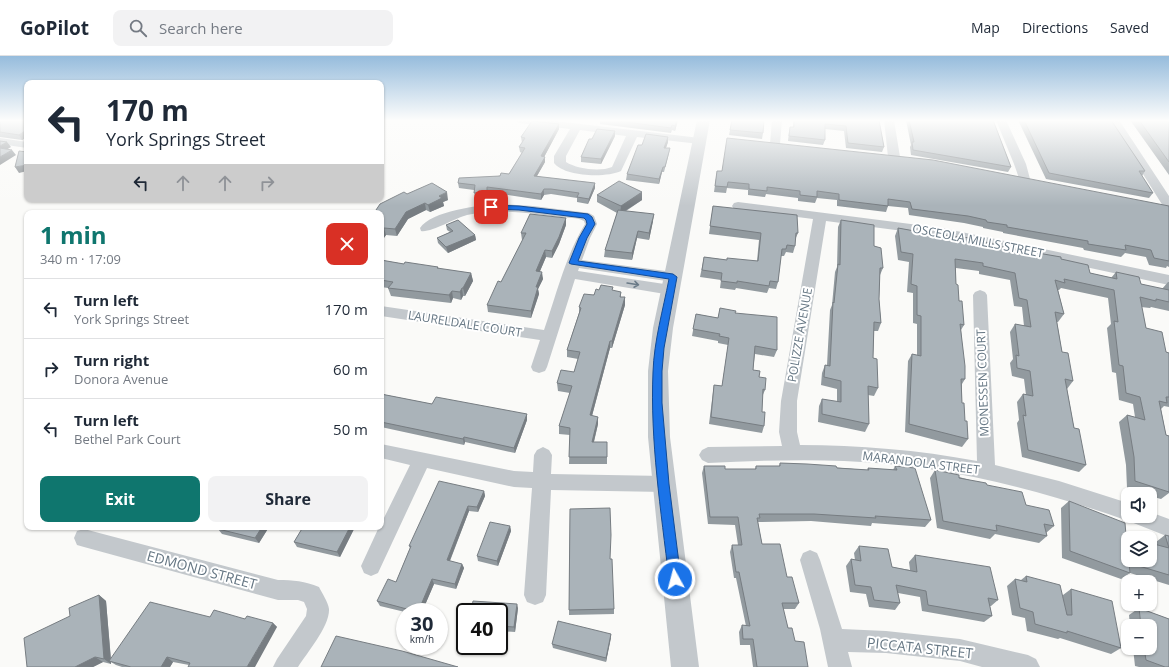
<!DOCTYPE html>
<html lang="en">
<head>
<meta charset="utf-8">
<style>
  :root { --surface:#fff; --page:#f2f2f3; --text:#1f2937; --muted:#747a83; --line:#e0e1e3; --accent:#0f766e }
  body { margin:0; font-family:"Open Sans",sans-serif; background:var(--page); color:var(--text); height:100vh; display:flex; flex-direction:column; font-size:15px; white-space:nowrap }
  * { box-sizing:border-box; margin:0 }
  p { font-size:13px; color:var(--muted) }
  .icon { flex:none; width:22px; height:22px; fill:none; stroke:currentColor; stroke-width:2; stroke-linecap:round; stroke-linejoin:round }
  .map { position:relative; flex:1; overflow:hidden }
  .panel { position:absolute; left:24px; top:154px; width:360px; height:320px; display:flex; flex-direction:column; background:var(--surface); border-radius:8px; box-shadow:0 1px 3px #0004 }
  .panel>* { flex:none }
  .guide { position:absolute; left:24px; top:24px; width:360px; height:122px; border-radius:8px; box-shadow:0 1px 3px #0004; background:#fff; color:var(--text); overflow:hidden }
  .tools { position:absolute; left:1121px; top:431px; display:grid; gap:8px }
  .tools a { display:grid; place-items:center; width:36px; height:36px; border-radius:8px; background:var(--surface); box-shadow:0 1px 3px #0004; font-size:20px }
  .speed { position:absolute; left:396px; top:547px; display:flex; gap:8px; font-size:20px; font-weight:700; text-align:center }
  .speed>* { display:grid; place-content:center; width:52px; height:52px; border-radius:50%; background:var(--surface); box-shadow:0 1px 3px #0004; line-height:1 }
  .speed small { font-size:10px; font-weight:400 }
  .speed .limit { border:2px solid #111; border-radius:6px; background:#fff; color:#111 }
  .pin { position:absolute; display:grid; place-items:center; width:34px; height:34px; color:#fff; margin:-17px; border-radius:8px; box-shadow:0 2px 6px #0006 }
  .me { position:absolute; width:44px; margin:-22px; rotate:353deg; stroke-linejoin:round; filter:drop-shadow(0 0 3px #0008) }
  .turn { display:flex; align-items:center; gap:14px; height:84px; padding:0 16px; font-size:18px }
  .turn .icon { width:52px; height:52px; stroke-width:2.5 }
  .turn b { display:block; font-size:28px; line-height:34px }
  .lanes { display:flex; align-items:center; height:38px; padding:0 16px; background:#0003; justify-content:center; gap:20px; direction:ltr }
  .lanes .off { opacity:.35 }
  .round { display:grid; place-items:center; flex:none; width:42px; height:42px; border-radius:8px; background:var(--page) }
  .overview { display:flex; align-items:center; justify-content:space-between; height:68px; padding:0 16px }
  h1 { font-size:24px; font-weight:700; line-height:30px; color:var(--accent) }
  .button { display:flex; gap:8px; margin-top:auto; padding:8px 16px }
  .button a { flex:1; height:46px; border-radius:8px; background:var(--accent); color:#fff; font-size:16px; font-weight:700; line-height:46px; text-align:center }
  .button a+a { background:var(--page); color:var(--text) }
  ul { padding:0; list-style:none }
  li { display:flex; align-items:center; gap:12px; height:60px; padding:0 16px; border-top:1px solid var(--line) }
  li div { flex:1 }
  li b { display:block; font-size:15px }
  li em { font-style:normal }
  header { display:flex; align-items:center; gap:24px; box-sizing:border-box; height:56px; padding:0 20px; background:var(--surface); border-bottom:1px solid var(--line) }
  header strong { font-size:19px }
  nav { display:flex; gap:22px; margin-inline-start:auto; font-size:14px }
  .search { width:280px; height:36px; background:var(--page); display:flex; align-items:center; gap:10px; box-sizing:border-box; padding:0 14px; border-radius:8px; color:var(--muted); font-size:15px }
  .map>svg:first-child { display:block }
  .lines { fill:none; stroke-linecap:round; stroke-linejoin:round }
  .minor { fill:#c3c8cc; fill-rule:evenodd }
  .tertiary { fill:#c3c8cc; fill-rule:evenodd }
  .wall { fill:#929a9f }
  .shaded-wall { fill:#777d82 }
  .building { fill:#aab3b9; stroke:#777d82 }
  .oneway { stroke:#6a7a87 }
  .route { fill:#1a73e8; stroke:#114b97 }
  .labels { text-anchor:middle; stroke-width:4; stroke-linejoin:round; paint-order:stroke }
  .street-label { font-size:12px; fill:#657683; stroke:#fff }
  .near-street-label { font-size:14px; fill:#657683; stroke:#fff }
</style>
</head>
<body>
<header>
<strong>GoPilot</strong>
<div class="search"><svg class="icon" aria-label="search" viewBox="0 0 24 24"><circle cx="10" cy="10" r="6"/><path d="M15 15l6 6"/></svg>Search here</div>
<nav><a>Map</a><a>Directions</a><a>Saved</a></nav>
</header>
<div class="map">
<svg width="1169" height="611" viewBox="0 0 1169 611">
  <rect width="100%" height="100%" fill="#fafaf8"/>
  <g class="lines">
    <path class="minor" d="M514 64H547L700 82 705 85 700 88 637 81 621 115C606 122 565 121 554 107V100L570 73 519 67ZM580 74 626 80 612 111C600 116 577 113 566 106V100Z
      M772 64H782L780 88 775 91 770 88Z
      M884 64H894L900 101 898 103H890L888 101Z
      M996 64H1006L1026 108 1030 123 1028 125H1020L1014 108Z
      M1109 64H1119L1169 140V154L1165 153 1163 150Z
      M0 82 27 86V92L0 88Z
      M738 146 942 172 1169 219V229L942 180 826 165 797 345V376L800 389C859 389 918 394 977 405L973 239 975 236 980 234 985 236 987 239 995 409 1059 425 1128 447V460H1150V456L1169 463V481L1131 466 1130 464 1128 465C1036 432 942 409 844 405 799 403 753 405 708 407L702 404 699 399 702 394 708 391 782 390 779 376 781 345 813 163 734 153 732 150 734 147Z
      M499 148 533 150 589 157 594 160 597 168 590 182 582 204 673 216 678 218 680 221 678 224 673 226 579 212 578 215 671 229 676 231 678 234 676 237 671 239 575 223 547 311 545 315 539 317 533 315 531 311 540 284 381 260V250L544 274C557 237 565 201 585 168L584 165C577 161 567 162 560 161 529 157 497 152 467 159 455 162 431 177 421 175L420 172C431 155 480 149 499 148Z
      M381 388 514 415 533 416 534 399 537 394 543 391 549 394 552 399 551 418 664 420 671 422 673 428 671 434 664 436 551 434 546 539 543 546 535 549 527 546 524 539 532 432 514 431 427 412 378 517 371 520 364 517 361 510 379 471H381V468L410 409 381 402Z
      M84 473 278 524C293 524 305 525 319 531 322 537 328 546 329 553 330 570 307 597 298 611H273L277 603 306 560 307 553 304 546 298 544H278L84 491 77 489 74 482 77 475Z
      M810 494 817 497 820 504 842 573 886 575 960 583 1028 599 1036 603 1040 611H982L960 605 886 597 848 596 852 611H828L820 573 800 504 803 497Z"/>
    <path class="tertiary" d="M697 64H710L673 272 668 315 670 381 699 611H671L648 381V315L653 272Z"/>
  </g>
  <path class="wall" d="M0 64H27V81L22 84 0 81Z
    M563 64H580L579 65Z
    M600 64H678L675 75 672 74 671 77 600 68Z
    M732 64 763 77 762 83 729 79Z
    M793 64H879L884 91 882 96 846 92 844 75 825 73V84L823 89 788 85 789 76 790 71H793Z
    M906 64H993L1011 111 1008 116 911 99 910 91 911 89Z
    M1018 64H1111L1145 115 1142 120 1153 137 1149 142 1046 123Z
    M1130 64H1169V119Z
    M559 68V73L544 101 545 106 537 120 595 132 588 148 577 146V142L551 138 544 139 541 144 488 136V142H475L474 134 459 132 458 127 509 118 522 97 520 96 519 91 522 87 521 81Z
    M615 80 601 108 581 106V101Z
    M668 86 666 92H670L669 97 664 116H662L659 128 626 124 627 118 642 89Z
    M717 115 1169 150V211L1167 210 1166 212 1149 209 1146 201 1125 197 1121 201 1084 194 1083 192 1003 177V176L983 172V171L964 167 909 159 908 152 888 150 886 156 837 150V144L817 142 815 147 798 145V142L766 138 765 141 748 139V134L727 132 726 137 714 136Z
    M642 136V144L626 155 653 165 649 184 637 182 632 204 604 201 605 194 617 157 597 146V139Z
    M407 138 448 144 443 146 444 150 430 156 426 154 408 163 397 180 386 179 381 186V157Z
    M713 150 798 177 795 184V190L793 197 786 196 784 200H781L778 226 776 233 769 232 767 237 736 232 735 234 720 232 721 224 700 221 704 201 727 204 757 205 759 184 709 178Z
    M566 162V169L559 188 552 202 546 201 540 215 543 223 538 233 539 238 531 262 488 256 487 249 501 226 523 184H522L521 177Z
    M841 164 874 190 883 212 880 219 879 243 881 267 878 275H874L873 302 878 332 874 340 868 339 869 368 865 376 818 366 819 350 822 343 837 346V333L821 329 822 317 825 309H827L830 254 832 249 835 216 837 211 838 171Z
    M446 169 475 179 476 184 448 197 438 187 437 182 450 176 447 174Z
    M898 172 937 179 972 184 997 190 1061 203 1090 217 1111 222 1116 216 1141 228 1162 233 1168 226H1169V255L1151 251 1150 252 1141 251 1146 272 1166 296 1169 297V351L1164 350 1161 353 1166 379 1169 380V437L1161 443 1150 440V438H1145L1127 432 1126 409 1119 366 1127 359 1135 361 1133 348 1119 344 1116 317 1112 316 1107 272 1111 268 1108 242 1061 232 1059 234H1058L1064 258 1058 266H1057L1062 296 1073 325 1067 333 1074 372 1086 409 1079 416 1022 401 1017 367 1019 364 1017 346 1023 338 1026 339 1024 323 1012 320 1010 307 1013 303 1010 276 1015 268 1024 270 1022 251 1014 250 1010 224 979 218V215L956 212V228L964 269 961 274 965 323 962 328V347L968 383 962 391 905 376 908 305 912 298 917 299V268L913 267V237L907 236 909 206 898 204 895 180Z
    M381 204 404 208 438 211 439 213 471 217 473 225 465 240H463L461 244 453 242 451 247 391 240 388 232 381 231Z
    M599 234 621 236V241H625V249L612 292H610L592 360 598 361V368L594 386 607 401V408H569L570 379 559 378V370L570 337 558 335 557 327 574 316 578 303 567 301V294L579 257V251Z
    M720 252 735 257 777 294 774 301 755 298 753 314 759 321 765 334 762 341V356L764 370 762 377 709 368 713 336 714 329 722 330 728 289 718 287V285L692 280 696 258 718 262Z
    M381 338 432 348 527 358V364L515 397 465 386 464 389 381 371Z
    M780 407 867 414 868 412 893 414 895 410 931 464 925 471 872 467 871 470 811 465 758 466 762 488 787 521 799 547 795 553H783L788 572 808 611H753L750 589H740L739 576 742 569 746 570 736 522H734L730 496 732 489H738L735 469 708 468 702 417 704 410 725 413H755L756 410H779Z
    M935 414 987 429 1026 449 1054 470 1046 477 1047 480 1039 487 995 478 990 483 937 472 930 422Z
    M484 435 485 440 478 456 469 455 450 505 462 508 464 512 456 533 434 528 422 556H405L380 550 377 545 396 526 410 492 409 490Z
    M1069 445 1126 479 1156 488V486L1165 479 1169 480V529L1130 517 1121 523 1062 502 1061 452Z
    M570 453 614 553V558L569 559Z
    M510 470 511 475 498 510 478 505 477 500Z
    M152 471H165L163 474Z
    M269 471 259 487 222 478 218 473Z
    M303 471H355L340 501 297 491 294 486Z
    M859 490 892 511 910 514 909 506 915 499 998 544 991 550H990L992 560 984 566 922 555 920 541 898 537 900 547 895 554 869 551 866 538 850 536 846 510 851 503 855 504 854 497Z
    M1026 520 1063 541V539L1071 533 1121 592 1111 598 1060 582 1058 583 1027 575 1025 562 1012 559 1007 530 1015 523 1021 524Z
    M99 539 106 545 111 603 210 561 245 563 273 567 277 571 189 609 173 606 170 611H122L116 609 111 606V608L103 606 93 611H27L70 560Z
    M518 552 515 576 499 575V556Z
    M1139 552 1169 563V611H1139L1135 610 1133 592H1150V570H1130L1129 559Z
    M611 578 606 606 553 592 552 588Z"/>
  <path class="shaded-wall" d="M677 64H678L675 75V70Z
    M559 68V73L542 105 541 100Z
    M25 75 27 77V81L22 84 19 79Z
    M615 75V80L601 108V103Z
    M668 81V86L664 97V92Z
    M7 86 11 91 1 97 0 95V90Z
    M12 94 16 99 0 109V101Z
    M545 101V106L534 125V120Z
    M27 109V115L19 117 15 111Z
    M663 111 662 116 659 128V123Z
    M595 127V132L588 148 589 143Z
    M544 133V139L541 144V138Z
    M447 136 448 144 443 146 444 150 430 156 428 149 439 140Z
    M642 136V144L620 158 621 150Z
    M425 147 426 154 408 163 397 180 395 173 406 156Z
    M654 158 653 165 649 184V177Z
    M566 162V169L559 188 552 202V195Z
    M384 172 386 179 381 186V176Z
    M638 175 637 182 632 204V197Z
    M475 179 476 184 448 197 446 191Z
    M545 194 546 201 537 222 536 215Z
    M542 216 543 223 538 233 539 238 531 262V255L536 231Z
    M471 217 473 225 465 240 463 232Z
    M462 232 463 240 461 244 460 236Z
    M452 235 453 242 451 247 449 239Z
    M625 241V249L612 292V285Z
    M610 285V292L590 367V359Z
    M381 331 383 336 381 338Z
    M527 358V364L515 397 514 392Z
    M598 361V368L592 393V386Z
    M464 381 465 386 464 389 463 383Z
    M382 412 384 417 381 422V413Z
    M484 435 485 440 478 456 477 451Z
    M468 450 469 455 448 509 447 504Z
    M510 470 511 475 498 510 497 505Z
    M160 471H165L163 474Z
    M262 471H269L259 487 255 482Z
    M350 471H355L340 501 337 496Z
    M462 508 464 512 456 533 455 528Z
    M432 523 434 528 422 556H418Z
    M99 539 106 545 111 606 109 605 111 606V608L104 603Z
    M517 548 518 552 515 576 514 571Z
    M273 567 277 571 255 611H247Z
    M611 578V582L606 606V602Z
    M95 601 103 606 93 611H75Z
    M167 601 173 606 170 611H161Z"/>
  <path class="building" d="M0 64H27V75H25L19 79 0 76Z
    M611 64H677L675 70 672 69 671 72Z
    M732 64H764L763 77 730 74Z
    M794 64H879L884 91 848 87 846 70 825 68V84L789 80 790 71H794Z
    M909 64H993L1011 111 913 94 912 86H914Z
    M1024 64H1111L1145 115H1139L1153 137 1049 117Z
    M1139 64H1169V106Z
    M532 65 559 68 541 100 545 101 534 120 595 127 589 143 577 141 579 137 551 133H544L541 138 487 131V136L474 137 475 129 458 127 459 122 500 120 501 117 509 118 525 92 519 91 525 82 521 81Z
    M597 73 615 75 601 103 581 101 589 83H592Z
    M646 78 668 81 664 92H670L665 111H663L659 123 627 118 638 89H642Z
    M727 82 933 104 1169 150V205L1154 202 1151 194 1125 189 1126 194 1088 188V185L1007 171V169L987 166 986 164 968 160 912 153 910 146 888 143V150L839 144V138L817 135V141L800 139V135L767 131V135L749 133V128L728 126 727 131 715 130 717 115H722Z
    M0 85 7 86 0 90Z
    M0 92 12 94 0 101Z
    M19 95 27 96V109L15 111Z
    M619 125 642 136 621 150 597 139Z
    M432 127 447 136 439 140 442 142 428 149 425 147 406 156 395 173 384 172 381 176V157H374L380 148 404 136 407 138Z
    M713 150 797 159 798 177H796L795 190 787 189 786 193H782L778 226 770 225 769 230 737 225V227L721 225 722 217 702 214 704 201 727 204V202L758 205 761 177 710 170Z
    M618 154 654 158 649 177 638 175 632 197 605 194Z
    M530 158 566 162 559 181 552 195 545 194 536 215 542 216 536 231H538L531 255 487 249 498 225 501 226 526 177H521Z
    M458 164 475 179 446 191 437 182 453 175 446 169Z
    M841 164 874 169V190L881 192 883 212H880L879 243 881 267 874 266 873 302 877 303 878 332 868 330 869 368 822 358V343L841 346V325L824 321 825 309 830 310 833 246 834 247 838 208 840 209Z
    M898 172 937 179 972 182V184L997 188V190L1061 201V203L1088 209 1090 217 1117 223 1116 216 1139 221 1141 228 1169 234V246L1156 243V245L1140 241 1146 272 1162 276 1166 296 1169 297V341H1166L1167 347 1159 345 1166 379 1169 380V436L1135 425 1134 401 1127 359 1145 364 1140 341 1126 337 1123 310 1119 309 1114 265 1118 266 1114 234 1064 223 1065 227 1055 224 1064 258 1055 256 1062 296 1068 297 1073 325 1065 323 1074 372 1079 373 1086 409 1028 394 1023 359 1026 360 1023 338 1033 340 1030 315 1017 312 1016 299 1019 300 1015 268 1031 271 1027 244 1019 242 1015 217 983 210V207L955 203 956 228 958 229 959 245H962L964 269 960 268 965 310V323H961L962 347H964L965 365H967L968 383 909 368 912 298 921 300V260L917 259V230L911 228 913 198 901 196Z
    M381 204 404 208 405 206 438 211 437 212 471 217 463 232H462L460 236 452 235 449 239 388 232 393 226 381 224Z
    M601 229 613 231 612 234 621 236 620 241H625L612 285H610L590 359 598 361 592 386H607V401H569L570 372 559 370 572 330 557 327 561 314 574 316 580 296 567 294 581 252 579 251 584 238 594 239 596 233 599 234Z
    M720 252 736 255 735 257 777 261V294L755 290 753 314 760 315 759 321 766 322 765 334 763 333 762 356H765L764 370 711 361 714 329 722 330 729 282 719 280 720 278 693 273 696 258 718 262Z
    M381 338 432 348 436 341 527 358 514 392 464 381 463 383 381 366Z
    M780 407 807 408 836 410 837 412 869 414 868 412 897 414 895 410 915 412 931 464 875 460 876 462 814 458H759L760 462H757L762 488H780L787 521H792L799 547H782L788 572H792L795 585 804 586 808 611H757L753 583H743L742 569 750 570 739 516H736L732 489H742L738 461H710L704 410H725V413H756V410H780Z
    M935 414 959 419V422L986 427 987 429 1022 436 1026 449 1049 454 1054 470 1044 468 1047 480 996 469 997 475 943 465Z
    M439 425 484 435 477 451 468 450 447 504 462 508 455 528 432 523 418 556 377 545 388 523 396 526 411 490H409Z
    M1069 445 1125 467 1126 479 1135 482H1128V504H1150V487L1169 492 1165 479 1169 480V519L1129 507 1130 517 1070 495Z
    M610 452 611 479 610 503H612L614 553 569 554 570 453Z
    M490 466 510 470 497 505 477 500Z
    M219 471H262L255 482 218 473Z
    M303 471H350L337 496 294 486Z
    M859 490 888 493 892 511 917 516 915 499 990 511 998 544 988 542 992 560 928 549 926 535 896 529 900 547 874 544 871 531 855 529 851 503 861 505Z
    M1026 520 1060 529 1067 559H1072L1071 533 1112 545 1121 592 1067 575V577L1035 568 1033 556 1020 552 1015 523 1027 526Z
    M99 539 104 603 95 601 75 611H27L24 582 70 560 69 552Z
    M473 545 517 548 514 571 499 570V556H471Z
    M150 546 210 561 214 554 245 563 247 560 273 567 247 611H188L190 607 167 601 161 611H131L109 605Z
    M1139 552 1169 563V611H1165L1146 604 1144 592H1150V570H1141Z
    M558 565 611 578 606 602 552 588Z
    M336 580 402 595 458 611H321Z"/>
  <defs><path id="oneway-shaft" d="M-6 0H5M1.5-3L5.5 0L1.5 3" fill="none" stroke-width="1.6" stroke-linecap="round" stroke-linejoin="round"/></defs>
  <use class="oneway" href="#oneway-shaft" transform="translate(633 228) rotate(9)"/>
  <linearGradient id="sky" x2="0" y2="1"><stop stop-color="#96bcdc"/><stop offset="0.43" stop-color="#fdfdfc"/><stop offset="1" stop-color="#fdfdfc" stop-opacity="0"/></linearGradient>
  <rect width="1169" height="150" fill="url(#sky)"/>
  <path class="route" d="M491 149 519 150 588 158 592 161 595 168 587 182 578 205 673 218 677 221 664 292 662 315V347L669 428 681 523 679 527 675 528 671 527 669 523C661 455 650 385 653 316 654 285 663 254 669 223L571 208 569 207 579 182 587 168 586 164 584 162 519 154 488 153 487 151Z"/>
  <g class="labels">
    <g class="street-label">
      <text transform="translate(978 185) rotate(11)" y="4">OSCEOLA MILLS STREET</text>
      <text transform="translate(465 268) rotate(9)" y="4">LAURELDALE COURT</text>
      <text transform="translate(800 279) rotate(-80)" y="4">POLIZZE AVENUE</text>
      <text transform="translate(983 327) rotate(-92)" y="4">MONESSEN COURT</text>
      <text transform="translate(921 407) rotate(7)" y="4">MARANDOLA STREET</text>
    </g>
    <g class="near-street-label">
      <text transform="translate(202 514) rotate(15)" y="5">EDMOND STREET</text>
      <text transform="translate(920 592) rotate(6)" y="5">PICCATA STREET</text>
    </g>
  </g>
</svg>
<div class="tools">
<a><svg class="icon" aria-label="sound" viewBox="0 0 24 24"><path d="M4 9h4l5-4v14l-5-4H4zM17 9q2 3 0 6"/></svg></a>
<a><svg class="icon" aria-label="layers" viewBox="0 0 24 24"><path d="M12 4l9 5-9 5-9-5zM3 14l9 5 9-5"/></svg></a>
<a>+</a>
<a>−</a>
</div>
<div class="speed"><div>30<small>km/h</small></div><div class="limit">40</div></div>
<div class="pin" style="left:491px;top:151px;background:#d93025"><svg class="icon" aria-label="arrive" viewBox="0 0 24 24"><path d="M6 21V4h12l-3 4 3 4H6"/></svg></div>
<svg class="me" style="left:675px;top:523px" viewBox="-20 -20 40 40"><circle r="17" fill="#1a73e8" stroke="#fff" stroke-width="3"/><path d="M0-11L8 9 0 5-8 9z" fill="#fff"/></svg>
<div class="guide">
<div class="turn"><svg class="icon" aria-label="left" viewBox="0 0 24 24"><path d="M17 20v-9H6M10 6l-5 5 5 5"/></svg><div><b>170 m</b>York Springs Street</div></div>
<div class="lanes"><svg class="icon" aria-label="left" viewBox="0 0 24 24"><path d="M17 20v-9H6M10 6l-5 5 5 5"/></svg><svg class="icon off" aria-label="ahead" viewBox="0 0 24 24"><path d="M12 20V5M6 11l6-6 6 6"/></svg><svg class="icon off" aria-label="ahead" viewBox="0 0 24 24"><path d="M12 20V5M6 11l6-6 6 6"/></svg><svg class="icon off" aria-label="right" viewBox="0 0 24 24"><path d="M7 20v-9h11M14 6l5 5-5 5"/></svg></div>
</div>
<section class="panel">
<div class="overview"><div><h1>1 min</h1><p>340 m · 17:09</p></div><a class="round" style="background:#d93025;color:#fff"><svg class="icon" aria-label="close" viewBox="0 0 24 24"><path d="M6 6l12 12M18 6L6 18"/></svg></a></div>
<ul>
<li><svg class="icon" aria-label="left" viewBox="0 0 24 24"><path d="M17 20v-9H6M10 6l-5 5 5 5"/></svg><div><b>Turn left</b><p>York Springs Street</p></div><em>170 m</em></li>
<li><svg class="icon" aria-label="right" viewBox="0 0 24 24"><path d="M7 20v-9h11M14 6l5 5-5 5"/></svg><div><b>Turn right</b><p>Donora Avenue</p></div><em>60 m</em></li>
<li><svg class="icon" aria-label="left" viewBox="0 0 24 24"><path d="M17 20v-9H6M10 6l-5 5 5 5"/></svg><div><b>Turn left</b><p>Bethel Park Court</p></div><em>50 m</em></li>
</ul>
<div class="button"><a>Exit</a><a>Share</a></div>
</section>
</div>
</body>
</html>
